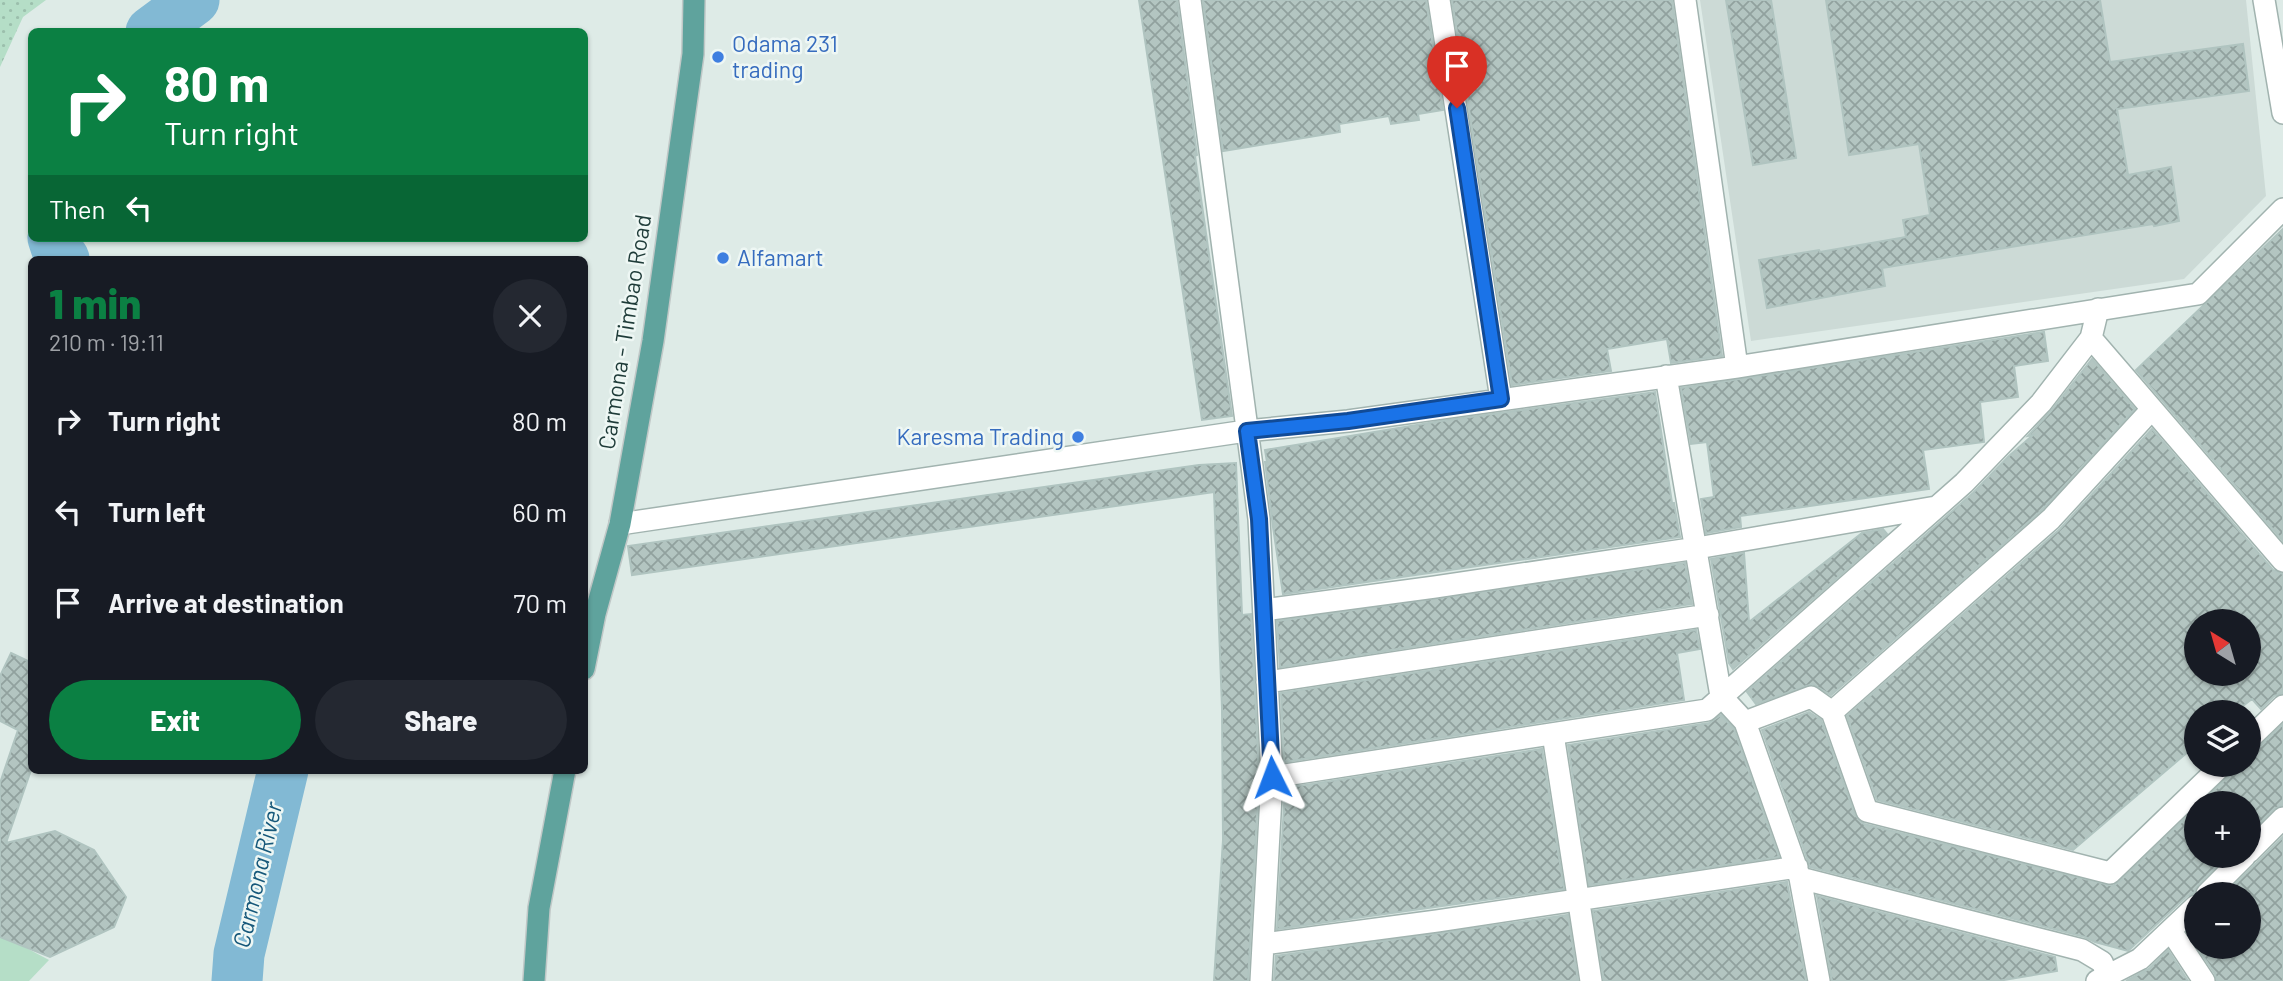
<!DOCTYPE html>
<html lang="en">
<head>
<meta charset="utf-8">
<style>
  :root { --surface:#171b24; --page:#242831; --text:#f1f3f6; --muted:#9ea1a6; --accent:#0b8043 }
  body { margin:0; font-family:Barlow,sans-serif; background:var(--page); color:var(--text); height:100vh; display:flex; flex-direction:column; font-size:26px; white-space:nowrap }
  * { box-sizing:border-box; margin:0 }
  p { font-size:23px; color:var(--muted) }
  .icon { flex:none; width:38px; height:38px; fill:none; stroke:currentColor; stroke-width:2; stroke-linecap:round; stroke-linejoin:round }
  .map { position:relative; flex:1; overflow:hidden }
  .panel { position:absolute; left:28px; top:256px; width:560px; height:518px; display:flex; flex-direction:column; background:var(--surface); border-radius:10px; box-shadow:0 2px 5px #0004 }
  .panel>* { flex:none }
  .banner { position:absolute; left:28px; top:28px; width:560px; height:214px; border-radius:10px; box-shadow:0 2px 5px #0004; background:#0b8043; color:#fff; overflow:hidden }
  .needle { width:46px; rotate:323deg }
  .buttons { position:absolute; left:2184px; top:609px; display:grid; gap:14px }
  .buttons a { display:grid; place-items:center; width:77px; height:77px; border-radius:50%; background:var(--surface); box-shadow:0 2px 5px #0004; font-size:35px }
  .pin { position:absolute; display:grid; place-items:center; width:60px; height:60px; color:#fff; margin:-72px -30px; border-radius:50% 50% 50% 0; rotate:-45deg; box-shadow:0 0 7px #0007 }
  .pin .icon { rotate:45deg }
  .me { position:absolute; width:77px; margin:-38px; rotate:357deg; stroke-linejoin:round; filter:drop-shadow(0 0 5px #0008) }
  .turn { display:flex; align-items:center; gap:24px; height:147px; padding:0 21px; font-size:32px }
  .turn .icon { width:91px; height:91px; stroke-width:2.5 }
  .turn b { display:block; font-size:49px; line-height:60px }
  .then { display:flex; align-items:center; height:66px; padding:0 21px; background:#0003; gap:14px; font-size:26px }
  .round { display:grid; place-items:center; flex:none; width:74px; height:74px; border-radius:37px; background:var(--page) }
  .overview { display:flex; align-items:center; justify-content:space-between; height:119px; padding:0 21px }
  h1 { font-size:42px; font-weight:800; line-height:52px; color:var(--accent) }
  .primary-button { display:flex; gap:14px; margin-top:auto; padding:14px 21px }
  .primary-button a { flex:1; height:80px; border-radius:42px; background:var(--accent); color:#fff; font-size:28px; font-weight:800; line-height:80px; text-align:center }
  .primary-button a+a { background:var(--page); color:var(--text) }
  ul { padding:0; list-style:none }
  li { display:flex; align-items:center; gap:21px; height:91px; padding:0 21px }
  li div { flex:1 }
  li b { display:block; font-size:26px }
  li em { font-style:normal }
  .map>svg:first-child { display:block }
  .built { fill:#ccdad6 }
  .grass { fill:#b5dec7 }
  .park { fill:url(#park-dots) }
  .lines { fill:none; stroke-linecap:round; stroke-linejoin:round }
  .river { stroke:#82b9d4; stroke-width:51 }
  .building { fill:url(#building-cross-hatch); stroke:#b0c4c0; stroke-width:2; fill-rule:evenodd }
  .minor-casing { stroke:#a1b3af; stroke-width:24 }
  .major-casing { stroke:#c0c8c7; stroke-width:24 }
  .minor { stroke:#fff; stroke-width:21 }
  .major { stroke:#5fa39d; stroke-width:21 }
  .route-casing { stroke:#114b97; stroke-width:18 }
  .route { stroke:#1a73e8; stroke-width:12 }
  .shop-dot { fill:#3f7fe0; stroke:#eef7f4; stroke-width:2.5 }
  .labels { text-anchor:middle; stroke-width:5; stroke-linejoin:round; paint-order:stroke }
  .shop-label { font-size:23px; fill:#366cbe; stroke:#eef7f4; text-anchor:start }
  .street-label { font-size:23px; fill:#1e3b38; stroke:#eef7f4 }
  .water-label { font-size:24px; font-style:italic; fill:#16587a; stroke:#eef7f4 }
</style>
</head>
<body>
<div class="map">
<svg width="2283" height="981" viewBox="0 0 2283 981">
  <defs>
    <pattern id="park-dots" width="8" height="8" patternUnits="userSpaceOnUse" patternTransform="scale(1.75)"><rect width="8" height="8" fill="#b5dec7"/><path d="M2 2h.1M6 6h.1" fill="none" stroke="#9bbfac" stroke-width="1.8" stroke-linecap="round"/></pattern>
    <pattern id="building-cross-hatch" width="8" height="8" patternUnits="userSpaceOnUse" patternTransform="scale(1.75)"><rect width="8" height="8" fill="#b3c5c1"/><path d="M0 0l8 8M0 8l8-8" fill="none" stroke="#91a19e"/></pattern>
  </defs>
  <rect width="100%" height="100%" fill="#deebe7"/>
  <path class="built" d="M1700 0H2246L2266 196 2184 279 1751 341Z"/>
  <path class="grass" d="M0 934 49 960 29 981H0Z"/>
  <path class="park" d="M0 0H46L23 17 0 67Z"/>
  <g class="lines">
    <path class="river" d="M151 32 194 0
      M53 238 57 250 64 259
      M237 981 239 954 283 770"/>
  </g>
  <path class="building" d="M1139 0H1177L1197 155 1195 156 1232 416 1202 420Z
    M1203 0H1426L1443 110 1418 114 1419 120 1391 124 1389 116 1339 124 1340 132 1223 151Z
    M1452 0H1672L1722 356 1671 363 1667 339 1607 349 1611 371 1512 385Z
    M1726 0H1771L1796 158 1753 165Z
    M1826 0H2100L2110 62 2243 44 2249 91 2117 109 2128 175 2171 167 2179 221 2154 226 2153 224 1882 268 1885 286 1767 308 1759 260 1819 250 1820 252 1906 237 1903 220 1930 215 1919 144 1849 155Z
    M2283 229V541L2136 370Z
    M2044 332 2048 361 2014 366 2018 397 1980 402 1984 442 1923 450 1929 489 1740 516 1741 527 1706 533 1701 499 1714 497 1707 442 1691 444 1681 388Z
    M2092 359 2135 409 2042 510 1831 695 1812 684 1756 704 1747 692 1973 493 2009 456 2033 435 2028 436 2051 411Z
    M1655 392 1672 503H1674L1680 537 1283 594 1273 527 1265 462H1267L1265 450 1441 421Z
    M2152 429 2273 570 2283 574V693L2274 696 2261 709 2252 699 2235 712H2196V745L2073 850 1877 800 1847 716 2060 529ZM2196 621H2249V674H2196Z
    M1236 463 1242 615 1251 614 1259 777 1248 981H1214L1223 840 1222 708 1214 492 632 575 628 546 1199 465Z
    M1883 529 1887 534 1733 669 1729 663 1711 559 1744 553 1749 622 1862 533Z
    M1685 563 1692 604 1280 667 1277 621Z
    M1696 630 1700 649 1677 653 1684 700 1284 762 1281 693Z
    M11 653 32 663V767L6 843 55 831 94 850 126 897 114 927 50 957 0 937V783L18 730 0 721V676Z
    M1809 712 1821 720 1855 815 1864 824 2113 886 2119 882 2196 808V856H2227L2198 885 2194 893 2187 896 2128 951 2095 942 2085 937 1810 867 1762 730Z
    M1721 715 1734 729 1779 857 1589 885 1568 745 1709 723Z
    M2283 724V805L2274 809 2249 834V803H2201L2231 774 2235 765H2249V752L2258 748Z
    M1542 749 1564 889 1277 929 1285 788Z
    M2283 837V981H2217L2215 974 2197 947H2249V894H2225Z
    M1787 882 1806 981H1604L1593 911Z
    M1817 896 2055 957 2057 971 1998 981H1832Z
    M1568 915 1578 981H1274L1276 956Z
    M2168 950 2188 981H2126L2149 969Z"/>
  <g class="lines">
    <defs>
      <path id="minor" d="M1190 0 1259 519 1272 777 1261 981
        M1439 0 1501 399
        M1685 0 1737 367
        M2264 0 2283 113
        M2091 338 2283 561
        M1666 376 1721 696 1745 722 1800 878 2082 950 2102 962 2110 981
        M620 524 1246 431 1348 421 1737 367 2198 294 2283 209
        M1264 610 1435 587 1697 548 1936 507
        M1267 682 1708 615
        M1832 712 2051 519 2152 409
        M1745 722 1811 697 1832 712 1867 811 2110 873 2222 765
        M1553 734 1591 981
        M2249 739 2283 706
        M1272 777 1707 710 1964 483 2041 403 2091 338 2098 309
        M2249 852 2283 818
        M1800 878 1819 981
        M2207 894 2245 856
        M2171 931 2204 981
        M1264 944 1437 921 1797 867
        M2097 981 2140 959 2196 906"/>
      <path id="major" d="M584 669 595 614 620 524 653 341 693 54 694 0
        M534 981 539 908 565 770"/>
    </defs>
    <use href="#minor" class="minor-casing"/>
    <use href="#major" class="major-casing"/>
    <use href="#minor" class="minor"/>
    <use href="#major" class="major"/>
  </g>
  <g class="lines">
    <defs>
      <path id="route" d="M1272 777 1259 519 1247 431 1348 421 1501 399 1457 108"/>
    </defs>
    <use href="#route" class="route-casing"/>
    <use href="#route" class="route"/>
  </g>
  <g class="shop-dot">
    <circle cx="718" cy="57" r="7"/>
    <circle cx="723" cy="258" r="7"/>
    <circle cx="1078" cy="437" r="7"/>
  </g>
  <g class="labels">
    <g class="shop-label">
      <text x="732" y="52">Odama 231<tspan x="732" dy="26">trading</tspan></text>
      <text x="737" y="266">Alfamart</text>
      <text x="1064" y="445" text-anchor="end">Karesma Trading</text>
    </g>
    <g class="street-label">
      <text transform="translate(625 332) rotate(-81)" y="8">Carmona - Timbao Road</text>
    </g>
    <g class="water-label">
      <text transform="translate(258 875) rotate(-77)" y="8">Carmona River</text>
    </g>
  </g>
</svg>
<div class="buttons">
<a><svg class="needle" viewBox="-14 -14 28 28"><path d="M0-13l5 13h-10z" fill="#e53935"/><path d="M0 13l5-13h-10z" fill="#9ea1a6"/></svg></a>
<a><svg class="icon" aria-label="layers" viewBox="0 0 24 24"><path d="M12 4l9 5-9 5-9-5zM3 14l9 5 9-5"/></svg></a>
<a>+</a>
<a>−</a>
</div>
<div class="pin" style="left:1457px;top:108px;background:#d93025"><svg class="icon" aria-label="arrive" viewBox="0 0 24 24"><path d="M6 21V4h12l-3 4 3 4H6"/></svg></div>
<svg class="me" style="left:1272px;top:777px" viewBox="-20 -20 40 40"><path d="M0-17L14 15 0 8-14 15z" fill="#1a73e8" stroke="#fff" stroke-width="4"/></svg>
<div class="banner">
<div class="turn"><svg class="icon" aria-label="right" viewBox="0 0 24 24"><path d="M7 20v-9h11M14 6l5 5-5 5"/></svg><div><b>80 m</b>Turn right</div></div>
<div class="then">Then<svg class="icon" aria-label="left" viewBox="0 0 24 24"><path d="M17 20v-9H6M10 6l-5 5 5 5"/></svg></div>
</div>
<section class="panel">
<div class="overview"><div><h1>1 min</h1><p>210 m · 19:11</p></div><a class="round"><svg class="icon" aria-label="close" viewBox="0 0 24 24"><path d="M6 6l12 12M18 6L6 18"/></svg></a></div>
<ul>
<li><svg class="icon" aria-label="right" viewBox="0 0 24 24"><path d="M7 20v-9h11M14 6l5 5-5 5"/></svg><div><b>Turn right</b></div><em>80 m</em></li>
<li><svg class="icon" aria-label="left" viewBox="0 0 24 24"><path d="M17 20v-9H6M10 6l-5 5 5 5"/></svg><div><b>Turn left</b></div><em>60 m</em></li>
<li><svg class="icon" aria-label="arrive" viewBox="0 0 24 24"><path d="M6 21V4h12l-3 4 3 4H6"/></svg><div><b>Arrive at destination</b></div><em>70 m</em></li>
</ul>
<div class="primary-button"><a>Exit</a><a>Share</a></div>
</section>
</div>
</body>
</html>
